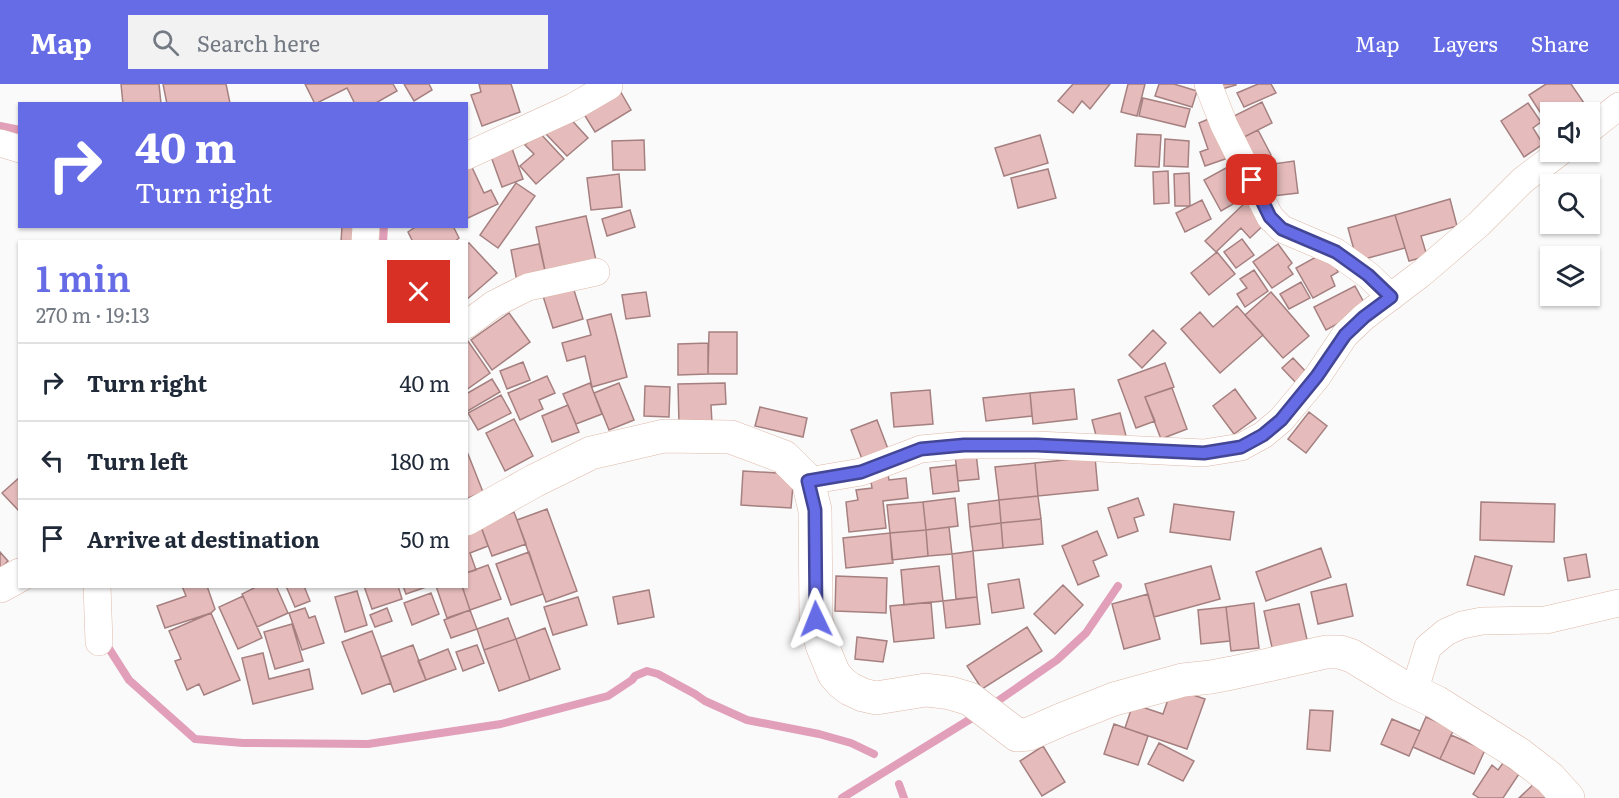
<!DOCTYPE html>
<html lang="en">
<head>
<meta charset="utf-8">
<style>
  :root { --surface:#fff; --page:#f2f2f3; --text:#1f2937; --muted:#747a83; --line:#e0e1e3; --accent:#666ce5 }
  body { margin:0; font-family:Literata,serif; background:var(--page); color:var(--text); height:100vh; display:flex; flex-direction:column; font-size:22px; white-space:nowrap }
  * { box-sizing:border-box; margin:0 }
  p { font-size:20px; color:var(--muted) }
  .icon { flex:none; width:33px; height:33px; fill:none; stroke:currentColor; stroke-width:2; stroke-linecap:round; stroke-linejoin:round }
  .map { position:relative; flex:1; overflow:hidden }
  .side { position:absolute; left:18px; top:156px; width:450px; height:348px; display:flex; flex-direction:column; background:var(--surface); border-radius:0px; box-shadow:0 2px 4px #0004 }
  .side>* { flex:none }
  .top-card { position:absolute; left:18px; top:18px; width:450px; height:126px; border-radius:0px; box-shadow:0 2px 4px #0004; background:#666ce5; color:#fff; overflow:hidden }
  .tools { position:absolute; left:1540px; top:18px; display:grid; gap:12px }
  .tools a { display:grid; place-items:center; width:60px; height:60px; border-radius:0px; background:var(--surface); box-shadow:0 2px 4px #0004; font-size:30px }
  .pin { position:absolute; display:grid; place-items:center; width:51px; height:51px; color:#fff; margin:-26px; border-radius:12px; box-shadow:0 3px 9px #0006 }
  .me { position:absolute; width:66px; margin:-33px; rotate:358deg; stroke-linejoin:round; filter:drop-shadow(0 0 4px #0008) }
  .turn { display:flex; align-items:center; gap:21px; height:126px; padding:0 18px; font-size:27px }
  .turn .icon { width:78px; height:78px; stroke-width:2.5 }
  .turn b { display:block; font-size:42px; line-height:51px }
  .round { display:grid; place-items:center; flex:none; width:63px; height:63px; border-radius:0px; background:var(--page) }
  .head { display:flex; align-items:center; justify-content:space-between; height:102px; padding:0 18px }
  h1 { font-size:36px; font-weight:600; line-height:45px; color:var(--accent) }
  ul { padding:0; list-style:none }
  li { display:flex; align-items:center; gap:18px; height:78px; padding:0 18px; border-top:2px solid var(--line) }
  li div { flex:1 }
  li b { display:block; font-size:22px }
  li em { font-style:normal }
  header { display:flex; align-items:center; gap:36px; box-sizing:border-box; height:84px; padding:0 30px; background:var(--accent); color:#fff }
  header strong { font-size:28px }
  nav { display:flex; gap:33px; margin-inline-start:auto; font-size:21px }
  .search { width:420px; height:54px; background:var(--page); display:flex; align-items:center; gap:15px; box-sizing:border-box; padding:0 21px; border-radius:0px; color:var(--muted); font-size:22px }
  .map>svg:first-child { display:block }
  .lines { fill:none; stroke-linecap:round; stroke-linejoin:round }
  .stream { stroke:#e19fb9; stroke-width:8 }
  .building { fill:#e5bbbb; stroke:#a68080; stroke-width:1.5 }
  .minor-casing { stroke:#deb9aa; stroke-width:28 }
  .tertiary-casing { stroke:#deb9aa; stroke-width:34 }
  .minor { stroke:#fff; stroke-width:27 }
  .tertiary { stroke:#fff; stroke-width:33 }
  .route-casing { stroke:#424695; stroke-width:15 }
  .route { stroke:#666ce5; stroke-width:10 }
</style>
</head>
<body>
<header>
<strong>Map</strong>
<div class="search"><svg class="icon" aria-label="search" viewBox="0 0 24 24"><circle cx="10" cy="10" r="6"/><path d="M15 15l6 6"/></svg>Search here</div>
<nav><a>Map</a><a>Layers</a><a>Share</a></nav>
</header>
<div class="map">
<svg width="1619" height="714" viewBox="0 0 1619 714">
  <rect width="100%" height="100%" fill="#fafafa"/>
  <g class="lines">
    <path class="stream" d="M0 42 20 46
      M383 158 384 142
      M107 558 108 563 129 596 195 655 243 659 368 660 501 640 608 612 632 596 635 592 647 587 658 590 695 610 705 617 747 636 819 650 851 659 874 670
      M992 621 1057 576 1086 549 1118 502
      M899 700 904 714
      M842 714 977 631"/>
  </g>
  <path class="building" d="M121 0H159L161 20H123Z
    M163 0H226L230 19 167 20Z
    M305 0H393L397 7 374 20H355L347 4 315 20Z
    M404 0H429L432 6 414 17Z
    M479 0H511L520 28 482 42 471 11 481 8Z
    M1073 0H1110L1090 25 1082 17 1073 29 1058 17Z
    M1128 0H1145L1137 32 1121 28Z
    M1159 0H1174L1197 7 1192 23 1155 12Z
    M1213 0H1236V1L1215 7Z
    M1258 0H1271L1276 9 1244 23 1237 9Z
    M1546 0H1571L1584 19 1570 28H1551V41L1549 42 1529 11Z
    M619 5 631 26 595 48 582 27Z
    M1143 14 1190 25 1185 43 1139 32Z
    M1262 18 1272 39 1240 55 1230 34Z
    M1528 19 1541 38 1533 44 1543 60 1524 73 1501 37Z
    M566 30 588 54 567 72 545 49Z
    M1216 32 1231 73 1205 82 1200 68 1208 65 1199 39Z
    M1258 46 1271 71 1253 81 1240 55Z
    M539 48 564 75 536 100 520 82 534 70 525 61Z
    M1137 50 1161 51 1159 83 1135 82Z
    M1040 51 1048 79 1004 92 995 64Z
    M1165 55 1189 57 1188 83 1164 82Z
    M644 56 645 86H613L612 57Z
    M510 59 523 95 502 103 489 67Z
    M1294 77 1298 109 1263 113 1259 82Z
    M470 79 484 109 491 106 498 120 468 134 466 130V81Z
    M1235 79 1252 109 1221 127 1204 96Z
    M1048 85 1056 114 1018 124 1011 94Z
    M1168 87 1169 119 1154 120 1153 88Z
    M1189 89 1190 122H1175L1174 90Z
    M619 90 622 123 591 126 587 94Z
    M516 99 535 112 498 164 480 151Z
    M1450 115 1457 142 1421 152 1427 172 1409 177 1395 131Z
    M1202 116 1211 135 1185 148 1176 129Z
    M1248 116 1268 137 1250 154 1241 144 1216 168 1205 157Z
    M630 126 635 143 607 152 602 135Z
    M1395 131 1405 164 1357 177 1348 144Z
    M586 132 598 185 547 196 536 143Z
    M342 142H359L358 158H341Z
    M417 142H453L459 154 454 158H413L408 148Z
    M1242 155 1254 171 1236 184 1224 168Z
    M469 159 497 189 466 216V161Z
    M539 160 547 196 518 203 511 166Z
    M1278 160 1292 179 1288 183 1293 190 1272 204 1253 178Z
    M1327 167 1338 188 1331 192 1335 202 1313 214 1296 184Z
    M1217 168 1235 190 1209 211 1191 189Z
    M1254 186 1268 207 1245 223 1237 210 1247 204 1240 195Z
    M1301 198 1310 214 1289 225 1280 210Z
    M1355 202 1367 224 1326 246 1314 223Z
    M573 203 583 235 553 244 543 212Z
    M646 208 650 232 626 235 622 211Z
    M1271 208 1309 252 1283 274 1245 231Z
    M1237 222 1263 251 1220 289 1181 245 1200 228 1213 243Z
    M509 229 530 258 492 286 471 256Z
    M611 230 627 293 592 303 585 272 567 277 562 259 591 251 587 236Z
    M1153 246 1166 259 1142 284 1129 271Z
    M709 248H737V290H708Z
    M466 257H468L490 289 466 306Z
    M708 259V290L678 291V260Z
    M1293 274 1309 291 1298 301 1282 284Z
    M523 278 530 296 507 305 500 287Z
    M1165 279 1174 303 1145 313 1155 337 1136 344 1118 296Z
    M547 292 555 309 539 316 543 325 520 336 508 309Z
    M492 295 500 308 466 328V310Z
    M590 299 602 330 576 340 563 310Z
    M619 299 634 336 609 346 594 309Z
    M725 299 726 320 711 321 712 339 679 340 678 300Z
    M645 302 670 303 669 333 644 332Z
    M1172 304 1187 345 1161 355 1145 313Z
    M1074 305 1077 335 1033 340 1030 309Z
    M1235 305 1256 334 1234 350 1213 322Z
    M930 306 933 340 894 343 891 309Z
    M1030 309 1032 332 986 337 983 314Z
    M501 311 511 329 478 346 468 329Z
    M568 321 579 348 552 358 542 332Z
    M760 323 807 334 803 353 755 342Z
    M1309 328 1327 342 1306 369 1288 355Z
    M1120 329 1126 352 1098 359 1092 336Z
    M514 335 533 372 505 387 486 349Z
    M877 336 888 365 862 375 851 346Z
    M466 365 483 408 466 415Z
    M976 369 979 395 958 397 955 371Z
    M1095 373 1098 406 1038 412 1035 379Z
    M1035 379 1038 412 999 416 995 383Z
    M956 381 959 407 933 410 930 384Z
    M743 387 794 390 791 424 741 421Z
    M888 390 889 396 906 394 908 414 883 417 886 444 849 448 846 418 858 416 856 406 872 404 870 392Z
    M20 393V428L2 409Z
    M1038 412 1041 435 1001 439 999 416Z
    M955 414 958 442 926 446 923 418Z
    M1138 414 1144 431 1134 434 1138 447 1118 454 1108 424Z
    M999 416 1001 439 970 443 968 420Z
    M923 418 926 446 890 449 887 421Z
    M1481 418 1555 420 1554 458 1480 456Z
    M1174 420 1234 428 1230 456 1170 448Z
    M547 425 577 507 546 518 517 436Z
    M514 428 526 460 492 472 480 440Z
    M1041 435 1043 460 1003 464 1001 439Z
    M1001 439 1003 464 973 467 970 443Z
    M480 440 488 462 470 469 476 486 466 489V445Z
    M949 443 952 470 928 472 926 446Z
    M926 446 928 472 892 476 890 449Z
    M1097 447 1107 471 1093 477 1099 492 1078 501 1062 462Z
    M890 449 893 479 846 484 843 454Z
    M1321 464 1331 493 1266 517 1256 488Z
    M973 467 977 513 956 515 952 470Z
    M0 468 8 477 0 485Z
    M529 468 543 510 511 521 496 480Z
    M1586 470 1590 493 1568 497 1564 474Z
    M1475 472 1512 482 1504 511 1467 501Z
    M488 481 501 515 470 526 462 502H466V489Z
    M939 482 943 517 904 521 901 486Z
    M1211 482 1220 515 1154 533 1145 500Z
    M836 492 887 494 886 529 835 527Z
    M1019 495 1024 524 992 529 988 500Z
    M1346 500 1353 532 1318 540 1311 508Z
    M1063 501 1083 521 1055 550 1034 530Z
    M182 502H207L215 525 211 529 165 544 157 522 186 512Z
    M258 502H276L288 529 257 543 242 510Z
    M286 502H304L310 517 295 523Z
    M364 502H398L402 515 372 525Z
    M403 502H429L406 510Z
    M436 502H462L470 526 447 534Z
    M649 506 654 533 618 540 613 513Z
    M357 507 367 541 345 548 335 513Z
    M431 509 439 530 412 541 404 519Z
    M1148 510 1160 555 1124 565 1112 520Z
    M243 512 262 554 238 565 219 523Z
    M578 513 587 541 553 551 544 523Z
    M977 513 980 540 946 544 943 517Z
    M931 518 934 554 894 558 890 522Z
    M1254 519 1259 564 1231 567 1226 523Z
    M1299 520 1308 560 1273 568 1264 527Z
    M1226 523 1230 557 1201 560 1198 526Z
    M305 524 309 534 315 532 324 559 302 566 289 529Z
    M387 524 392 537 375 543 370 531Z
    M470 526 477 545 451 554 444 536Z
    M211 529 240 596 204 611 199 600 187 606 175 577 181 575 169 547Z
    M508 534 516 555 484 566 477 545Z
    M292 540 303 577 275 585 264 548Z
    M1027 543 1042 567 982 605 967 582Z
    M545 544 560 585 530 596 516 555Z
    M372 547 391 599 362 610 342 558Z
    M857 553 887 557 883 578 855 575Z
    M516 555 530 596 499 607 484 566Z
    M413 561 426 596 394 608 381 573Z
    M477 561 484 579 463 587 456 568Z
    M448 565 456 585 426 596 418 577Z
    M263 569 269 595 309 585 313 605 253 620 242 574Z
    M1172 604 1205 615 1187 665 1125 644 1133 620 1163 630Z
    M1310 626 1333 627 1330 667 1307 665Z
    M1426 633 1454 645 1440 675 1413 663Z
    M1392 635 1420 647 1409 672 1381 660Z
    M1114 640 1148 652 1138 681 1104 670Z
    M1451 651 1485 666 1474 690 1440 675Z
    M1159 659 1194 677 1183 697 1148 680Z
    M1043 662 1065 698 1042 712 1020 677Z
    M1503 679 1519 690 1503 714H1479L1473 710 1492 681 1498 686Z
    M1537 697 1553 714H1519Z"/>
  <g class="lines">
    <defs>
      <path id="minor" d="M1208 0 1224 41 1270 133 1282 145 1336 168 1368 191 1391 213
        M1590 45 1619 22
        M0 59 20 65
        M466 72 573 23 609 2
        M365 158 366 142
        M466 241 494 220 528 203 596 188
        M808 397 861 388 921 365 964 361H1037L1204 369 1241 363 1263 351 1281 336 1317 293 1345 251 1364 233 1422 189 1479 140 1523 96 1560 68
        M97 502 99 558
        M1414 608 1428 563 1446 548 1462 541 1482 537 1546 536 1619 519"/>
      <path id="tertiary" d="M466 435 534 397 591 369 664 352 731 353 784 373 808 397 815 426 816 535 822 561 834 590 842 599 850 605 863 611 876 614 926 606 950 609 970 615 1017 651 1029 650 1063 635 1114 615 1183 596 1211 593 1232 589 1326 568H1340L1352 572 1400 601 1436 618 1519 670 1550 694 1568 714
        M0 502 20 491"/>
    </defs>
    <use href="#minor" class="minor-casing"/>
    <use href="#tertiary" class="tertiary-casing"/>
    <use href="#minor" class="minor"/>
    <use href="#tertiary" class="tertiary"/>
  </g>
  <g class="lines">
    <defs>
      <path id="route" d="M816 535 815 426 808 397 861 388 921 365 964 361H1037L1204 369 1241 363 1263 351 1281 336 1317 292 1345 251 1364 233 1391 213 1368 191 1336 168 1282 145 1270 133 1252 96"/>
    </defs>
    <use href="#route" class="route-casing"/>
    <use href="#route" class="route"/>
  </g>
</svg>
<div class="tools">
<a><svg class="icon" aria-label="sound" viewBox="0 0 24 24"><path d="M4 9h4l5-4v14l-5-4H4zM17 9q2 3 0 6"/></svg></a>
<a><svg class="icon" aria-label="search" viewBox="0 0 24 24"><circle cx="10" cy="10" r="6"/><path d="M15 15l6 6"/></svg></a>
<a><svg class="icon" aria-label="layers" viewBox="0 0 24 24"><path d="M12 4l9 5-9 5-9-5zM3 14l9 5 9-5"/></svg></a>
</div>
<div class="pin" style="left:1252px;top:96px;background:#d93025"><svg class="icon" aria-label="arrive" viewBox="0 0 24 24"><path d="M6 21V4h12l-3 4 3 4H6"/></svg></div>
<svg class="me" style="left:816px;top:535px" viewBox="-20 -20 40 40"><path d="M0-17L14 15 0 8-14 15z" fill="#666ce5" stroke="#fff" stroke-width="4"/></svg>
<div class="top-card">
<div class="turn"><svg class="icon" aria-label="right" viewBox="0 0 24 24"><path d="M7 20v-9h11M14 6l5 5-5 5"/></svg><div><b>40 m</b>Turn right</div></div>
</div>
<section class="side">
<div class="head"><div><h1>1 min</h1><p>270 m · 19:13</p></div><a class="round" style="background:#d93025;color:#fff"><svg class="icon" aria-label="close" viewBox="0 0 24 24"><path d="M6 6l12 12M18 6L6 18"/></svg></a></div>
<ul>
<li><svg class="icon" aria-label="right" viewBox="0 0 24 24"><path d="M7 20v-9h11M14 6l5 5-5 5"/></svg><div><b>Turn right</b></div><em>40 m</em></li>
<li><svg class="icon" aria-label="left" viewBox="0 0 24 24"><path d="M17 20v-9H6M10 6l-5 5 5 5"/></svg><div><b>Turn left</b></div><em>180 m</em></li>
<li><svg class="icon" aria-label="arrive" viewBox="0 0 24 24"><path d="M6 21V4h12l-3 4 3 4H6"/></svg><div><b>Arrive at destination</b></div><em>50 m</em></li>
</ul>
</section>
</div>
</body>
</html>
